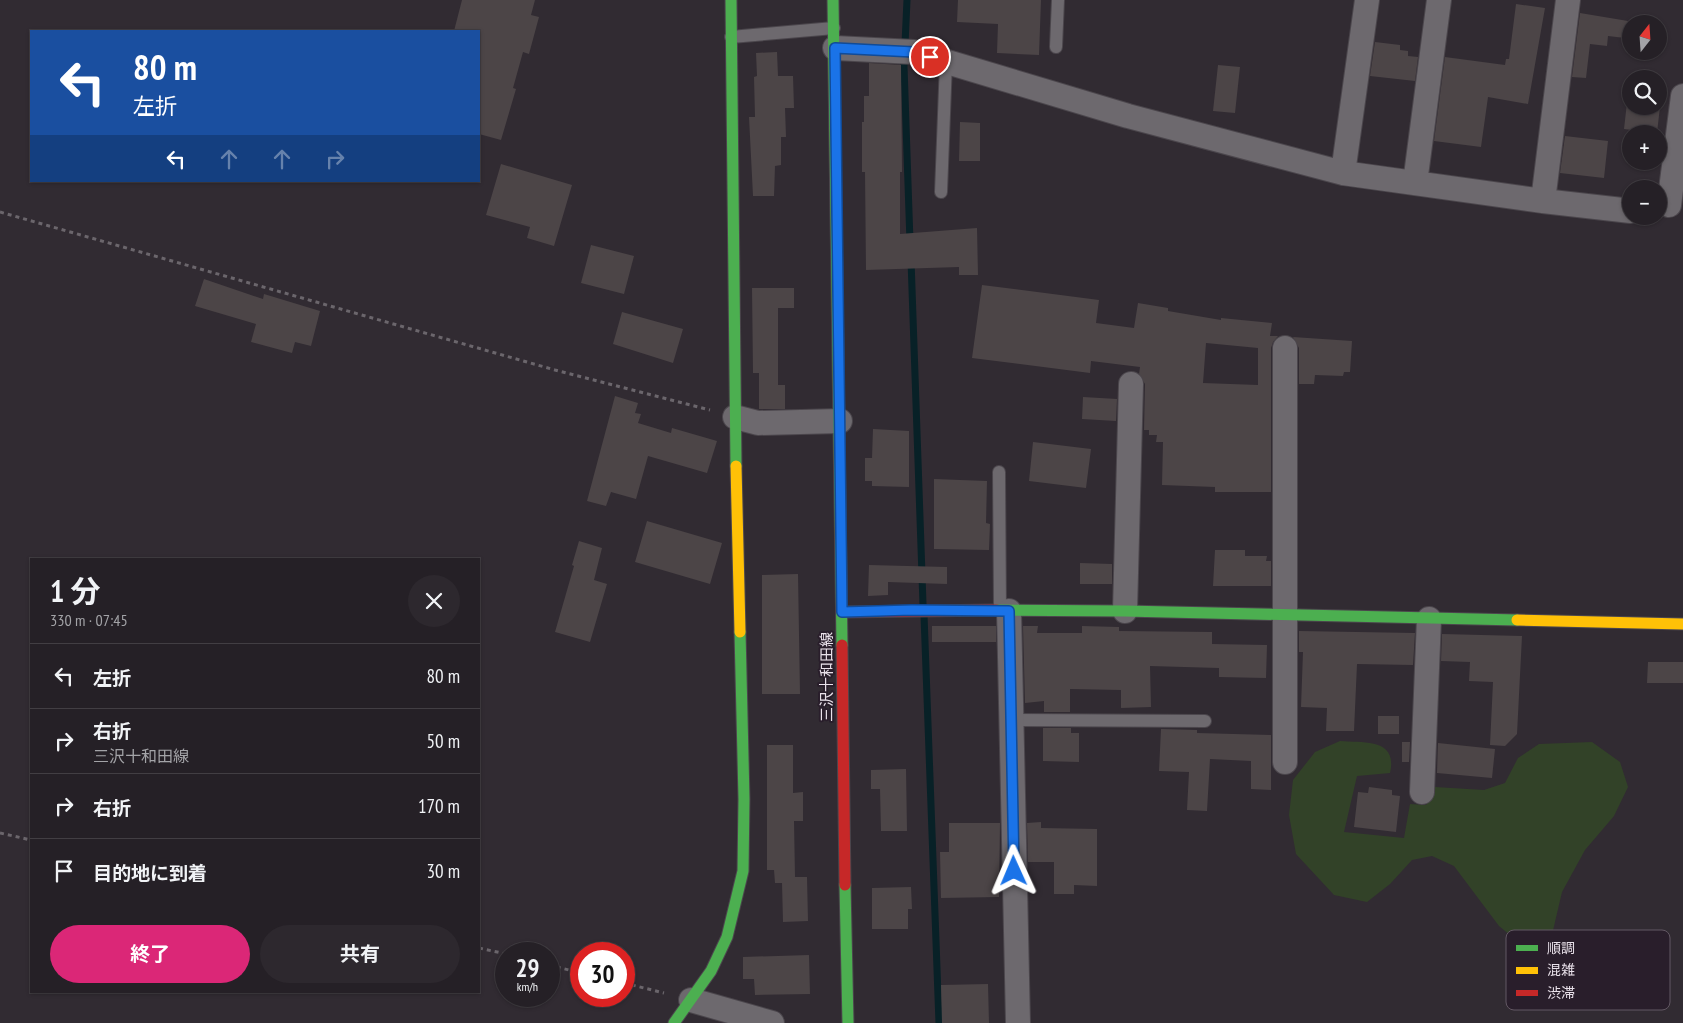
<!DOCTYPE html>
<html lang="ja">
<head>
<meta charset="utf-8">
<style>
  :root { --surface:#252026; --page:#2d282e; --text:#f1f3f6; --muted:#a3a3a7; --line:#423e43; --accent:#db2777 }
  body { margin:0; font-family:"PT Sans Narrow","Noto Sans JP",sans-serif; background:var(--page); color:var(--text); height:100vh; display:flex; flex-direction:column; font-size:19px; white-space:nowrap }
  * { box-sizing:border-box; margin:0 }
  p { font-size:16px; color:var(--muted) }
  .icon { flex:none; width:28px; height:28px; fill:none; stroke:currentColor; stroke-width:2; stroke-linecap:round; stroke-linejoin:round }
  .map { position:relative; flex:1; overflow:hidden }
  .drawer { position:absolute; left:30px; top:558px; width:450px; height:435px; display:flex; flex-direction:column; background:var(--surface); border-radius:0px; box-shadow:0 1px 4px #0004,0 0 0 1px var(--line) }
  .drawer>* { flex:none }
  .banner { position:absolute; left:30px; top:30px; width:450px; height:152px; border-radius:0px; box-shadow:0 1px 4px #0004,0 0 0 1px var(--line); background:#1a4fa0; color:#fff; overflow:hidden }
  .needle { width:32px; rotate:17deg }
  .controls { position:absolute; left:1622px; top:15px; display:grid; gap:10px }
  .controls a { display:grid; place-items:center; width:45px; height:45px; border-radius:50%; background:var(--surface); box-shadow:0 1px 4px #0004,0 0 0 1px var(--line); font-size:25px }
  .speed { position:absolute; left:495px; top:942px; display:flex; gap:10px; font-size:25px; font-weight:700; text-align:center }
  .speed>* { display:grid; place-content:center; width:65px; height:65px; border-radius:50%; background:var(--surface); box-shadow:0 1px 4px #0004,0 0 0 1px var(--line); line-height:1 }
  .speed small { font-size:12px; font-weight:400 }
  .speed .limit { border:8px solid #d22; background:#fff; color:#111 }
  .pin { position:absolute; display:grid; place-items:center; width:42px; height:42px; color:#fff; margin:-21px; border:2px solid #fff; border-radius:50%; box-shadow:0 1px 5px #0007 }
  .me { position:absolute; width:55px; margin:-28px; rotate:359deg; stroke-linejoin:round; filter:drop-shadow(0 0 4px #0008) }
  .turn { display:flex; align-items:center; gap:18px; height:105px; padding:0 20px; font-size:22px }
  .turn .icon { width:65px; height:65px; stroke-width:2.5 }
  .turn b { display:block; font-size:35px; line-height:42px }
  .lanes { display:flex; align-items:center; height:48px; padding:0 20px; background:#0003; justify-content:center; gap:25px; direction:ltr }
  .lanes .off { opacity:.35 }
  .round { display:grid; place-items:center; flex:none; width:52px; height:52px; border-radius:26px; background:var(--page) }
  .headline { display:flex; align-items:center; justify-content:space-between; height:85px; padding:0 20px }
  h1 { font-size:30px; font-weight:700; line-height:38px }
  .primary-button { display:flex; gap:10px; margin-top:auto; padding:10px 20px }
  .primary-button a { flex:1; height:58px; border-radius:30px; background:var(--accent); color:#fff; font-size:20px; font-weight:700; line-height:58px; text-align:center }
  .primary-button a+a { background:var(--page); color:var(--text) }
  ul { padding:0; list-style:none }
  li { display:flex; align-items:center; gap:15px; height:65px; padding:0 20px; border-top:1px solid var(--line) }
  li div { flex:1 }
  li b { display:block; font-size:19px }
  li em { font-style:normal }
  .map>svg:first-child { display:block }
  .green { fill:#324228 }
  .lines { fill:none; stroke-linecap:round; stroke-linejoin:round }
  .stream { stroke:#082127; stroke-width:7 }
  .building { fill:#4c4547; fill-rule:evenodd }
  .lane-casing { stroke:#4b464c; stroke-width:14 }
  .street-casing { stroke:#4b464c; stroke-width:26 }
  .fast-casing { stroke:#4b464c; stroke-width:13 }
  .slow-casing { stroke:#4b464c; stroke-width:13 }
  .jam-casing { stroke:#4b464c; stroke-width:13 }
  .path { stroke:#6b666c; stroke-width:3; stroke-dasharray:4 4; stroke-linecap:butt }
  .lane { stroke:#6d696e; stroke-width:12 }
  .street { stroke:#6d696e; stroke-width:24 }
  .fast { stroke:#4caf50; stroke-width:11 }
  .slow { stroke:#ffc107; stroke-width:11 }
  .jam { stroke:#c62828; stroke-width:11 }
  .route-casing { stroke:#114b97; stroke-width:12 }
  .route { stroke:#1a73e8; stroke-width:9 }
  .labels { text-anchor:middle; stroke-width:4; stroke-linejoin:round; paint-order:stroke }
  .street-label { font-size:15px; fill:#e9e1ea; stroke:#291e2b }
  .key { fill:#291e2b; stroke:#635864; stroke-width:1 }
  .key-label { font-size:14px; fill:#e9e1ea }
</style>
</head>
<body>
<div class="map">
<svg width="1683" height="1023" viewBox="0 0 1683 1023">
  <rect width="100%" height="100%" fill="#312b32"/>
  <path class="green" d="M1340 741C1364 743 1398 738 1390 773L1357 776 1344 832 1404 838 1410 804 1426 805 1435 787 1484 790 1505 783 1518 758 1539 744 1592 742 1620 762 1628 787 1614 816 1585 850 1562 892 1551 939 1527 949 1499 926 1454 866 1432 856 1412 860 1390 884 1367 902 1334 895 1296 854 1289 815 1293 780 1315 752Z"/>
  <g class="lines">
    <path class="stream" d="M907 0 904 66 910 242
      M911 260 923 604
      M924 615 939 1023"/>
  </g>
  <path class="building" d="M462 0H535L531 15 539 17 529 54 523 52 513 88 516 89 501 140 479 134V31H454Z
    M958 0H1041L1039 55 997 53 998 24 957 22Z
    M1516 4 1545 8 1528 104 1488 97 1481 147 1434 141 1445 57 1505 65 1506 59H1509Z
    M1580 13 1628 21 1625 38 1608 36 1607 46 1590 44 1586 78 1572 77Z
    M1375 42 1400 45V50L1408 51V56L1418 57 1415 81 1370 76Z
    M777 52 778 76H793L794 108H785L786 137H781V165L775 166 774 196H753L749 117H755L754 77 757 76 756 53Z
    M869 63 901 65 902 172H900V234L977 228 978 275H959V267L866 270 865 172H862V122H864V96H869Z
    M1218 65 1240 67 1235 113 1213 111Z
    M1630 76 1653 79H1631V106H1659V79L1663 80 1657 133 1624 129Z
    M960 122 980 123V161H959Z
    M1565 136 1608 141 1604 178 1560 173Z
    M501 164 572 185 554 246 527 238 530 227 486 215Z
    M591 245 634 256 624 294 581 283Z
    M204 279 263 299 264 294 320 311 311 346 295 342 292 353 251 342 256 324 195 306Z
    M982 285 1099 300 1096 323 1134 328 1138 303 1168 308V311L1221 320V318L1272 323 1270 336H1278L1273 342 1271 348V492H1215V487L1162 485 1163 442H1156L1157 435H1149V430H1144L1145 384 1139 374 1140 367 1091 361 1090 373 972 358ZM1206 343 1258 348V385L1203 383Z
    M752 288H794V308H778V385H785V409H759V373H753Z
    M622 312 683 329 673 363 613 344Z
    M1293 337 1352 341 1350 372H1344L1343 376 1315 375 1314 384H1299V348Z
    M615 396 638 403 635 413 641 414 638 423 671 433 672 428 717 441 707 473 648 456 636 499 611 492 606 506 587 501Z
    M1083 397 1117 399 1116 421 1082 419Z
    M873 429 909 431V487L872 486V481H865V458H872Z
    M1033 442 1091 449 1086 488 1029 481Z
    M934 479 987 481 986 523 990 524 989 550 934 549Z
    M647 521 722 543 710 584 635 562Z
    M579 541 602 548 594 580 607 584 590 642 555 632 574 566 572 565Z
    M1215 550H1245V556H1267L1266 561H1271V586H1213Z
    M1080 563 1112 564V584H1080Z
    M869 565 947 567V584L888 582V595L868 596Z
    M798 574 800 694H762V575Z
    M932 626H996V642H932Z
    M1023 626H1038L1037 633H1082V626L1119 627V631L1212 632V644L1267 645 1266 678 1219 677V668L1150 666 1151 707 1121 708V690L1070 689V712H1044V701L1025 703Z
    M1299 631 1415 633 1413 665 1357 664 1354 731H1326L1327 708 1301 707 1303 652H1299Z
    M1442 634 1522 636 1517 734 1505 746 1490 745 1493 682 1469 681 1470 662 1441 661Z
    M1648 662H1683V683H1647Z
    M1378 716H1399V734H1378Z
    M1043 728H1071V733H1079V762L1043 761Z
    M1161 729 1197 730V733L1271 735V790L1251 789V761L1210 759 1207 811 1187 810 1189 772 1159 771Z
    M1402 742H1410L1409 762H1402Z
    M1438 743 1495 749 1492 778 1437 773Z
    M767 745H793V793L803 792V821H794L795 877H807L808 921 783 922 782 883H775L774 870H767Z
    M906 769 907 831H881L880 789H871V770Z
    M1369 787 1392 790V795L1400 796 1396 832 1354 827 1358 792 1368 793Z
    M1041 822V828L1097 829V886L1074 885V894H1054V862H1028L1027 823Z
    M949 823H1000L999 897 941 898 940 852H949Z
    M911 887 912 909H908V929H872V888Z
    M809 955 810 994 755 995 754 979H743V957Z
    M988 984 989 1023H942L941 985Z"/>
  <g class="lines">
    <defs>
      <path id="lane" d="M731 37 834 28
        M1056 47 1058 0
        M941 192 946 62
        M999 472 1000 611
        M1011 720 1205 721"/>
      <path id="street" d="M835 48 914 52 1128 116 1343 173 1543 201 1631 211
        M1343 173 1367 0
        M1415 183 1439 0
        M1543 201 1568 0
        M1669 205 1683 96
        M735 417 758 423 840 421
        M1009 611 1018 1023
        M1125 611 1131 384
        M1285 762V348
        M1422 792 1429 619
        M691 1000 772 1023"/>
      <path id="fast" d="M731 0 736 466
        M833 0 842 645
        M997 610 1125 611 1517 620
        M845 885 848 1023
        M674 1023 711 971 727 937 743 871 744 799 740 632"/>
      <path id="slow" d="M736 466 740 632
        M1517 620 1683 624"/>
      <path id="jam" d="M842 612 997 610
        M842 645 845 885"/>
    </defs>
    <use href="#lane" class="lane-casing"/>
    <use href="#street" class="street-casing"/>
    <use href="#fast" class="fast-casing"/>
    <use href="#slow" class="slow-casing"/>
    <use href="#jam" class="jam-casing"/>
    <path class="path" d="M0 212 555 370 710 410
      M0 833 31 840
      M479 948 506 954
      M549 965 581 973
      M624 983 664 993"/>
    <use href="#lane" class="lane"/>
    <use href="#street" class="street"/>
    <use href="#fast" class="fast"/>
    <use href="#slow" class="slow"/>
    <use href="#jam" class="jam"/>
  </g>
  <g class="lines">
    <defs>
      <path id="route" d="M930 57 914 52 835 48 842 612 912 610 1009 611 1014 871"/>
    </defs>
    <use href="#route" class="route-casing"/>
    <use href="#route" class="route"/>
  </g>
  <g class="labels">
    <g class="street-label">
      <text transform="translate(827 677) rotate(-90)" y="5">三沢十和田線</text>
    </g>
  </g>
  <rect x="1506" y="930" width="164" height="80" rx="8" class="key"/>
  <rect x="1516" y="945" width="22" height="6" fill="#4caf50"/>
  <rect x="1516" y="967" width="22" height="7" fill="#ffc107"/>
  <rect x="1516" y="990" width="22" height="6" fill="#c62828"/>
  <g class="key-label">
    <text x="1547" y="953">順調</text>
    <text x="1547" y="975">混雑</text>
    <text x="1547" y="998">渋滞</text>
  </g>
</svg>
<div class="controls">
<a><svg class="needle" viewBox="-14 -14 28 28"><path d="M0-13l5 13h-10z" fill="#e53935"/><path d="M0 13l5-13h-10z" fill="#a3a3a7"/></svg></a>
<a><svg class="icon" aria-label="search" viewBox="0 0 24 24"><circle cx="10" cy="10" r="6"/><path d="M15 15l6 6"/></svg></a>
<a>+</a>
<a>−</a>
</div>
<div class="speed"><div>29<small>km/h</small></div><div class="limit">30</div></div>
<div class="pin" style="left:930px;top:57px;background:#d93025"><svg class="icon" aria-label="arrive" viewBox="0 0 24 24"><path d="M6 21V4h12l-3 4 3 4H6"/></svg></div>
<svg class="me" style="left:1014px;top:871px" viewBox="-20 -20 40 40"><path d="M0-17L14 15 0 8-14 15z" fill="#1a73e8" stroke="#fff" stroke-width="4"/></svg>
<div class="banner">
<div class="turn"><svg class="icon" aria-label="left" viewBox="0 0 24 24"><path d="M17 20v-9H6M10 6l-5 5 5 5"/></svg><div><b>80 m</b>左折</div></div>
<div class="lanes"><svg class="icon" aria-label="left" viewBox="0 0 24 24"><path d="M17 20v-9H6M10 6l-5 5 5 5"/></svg><svg class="icon off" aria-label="ahead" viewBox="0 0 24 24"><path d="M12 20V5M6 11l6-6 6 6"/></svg><svg class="icon off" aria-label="ahead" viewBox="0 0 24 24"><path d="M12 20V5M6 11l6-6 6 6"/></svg><svg class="icon off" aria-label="right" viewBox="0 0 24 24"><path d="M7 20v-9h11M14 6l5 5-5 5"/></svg></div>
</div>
<section class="drawer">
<div class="headline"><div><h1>1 分</h1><p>330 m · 07:45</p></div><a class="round"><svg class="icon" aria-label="close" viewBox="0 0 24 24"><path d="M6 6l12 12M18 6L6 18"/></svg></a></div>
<ul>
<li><svg class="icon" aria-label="left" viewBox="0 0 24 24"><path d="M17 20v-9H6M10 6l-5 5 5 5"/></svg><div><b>左折</b></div><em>80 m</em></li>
<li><svg class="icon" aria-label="right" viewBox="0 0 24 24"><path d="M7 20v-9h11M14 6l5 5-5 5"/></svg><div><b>右折</b><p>三沢十和田線</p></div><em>50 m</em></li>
<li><svg class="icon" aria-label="right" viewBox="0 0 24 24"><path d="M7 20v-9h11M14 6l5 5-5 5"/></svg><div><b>右折</b></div><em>170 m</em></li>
<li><svg class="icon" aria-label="arrive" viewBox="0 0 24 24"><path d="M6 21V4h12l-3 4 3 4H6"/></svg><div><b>目的地に到着</b></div><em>30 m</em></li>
</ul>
<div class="primary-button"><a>終了</a><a>共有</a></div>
</section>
</div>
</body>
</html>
